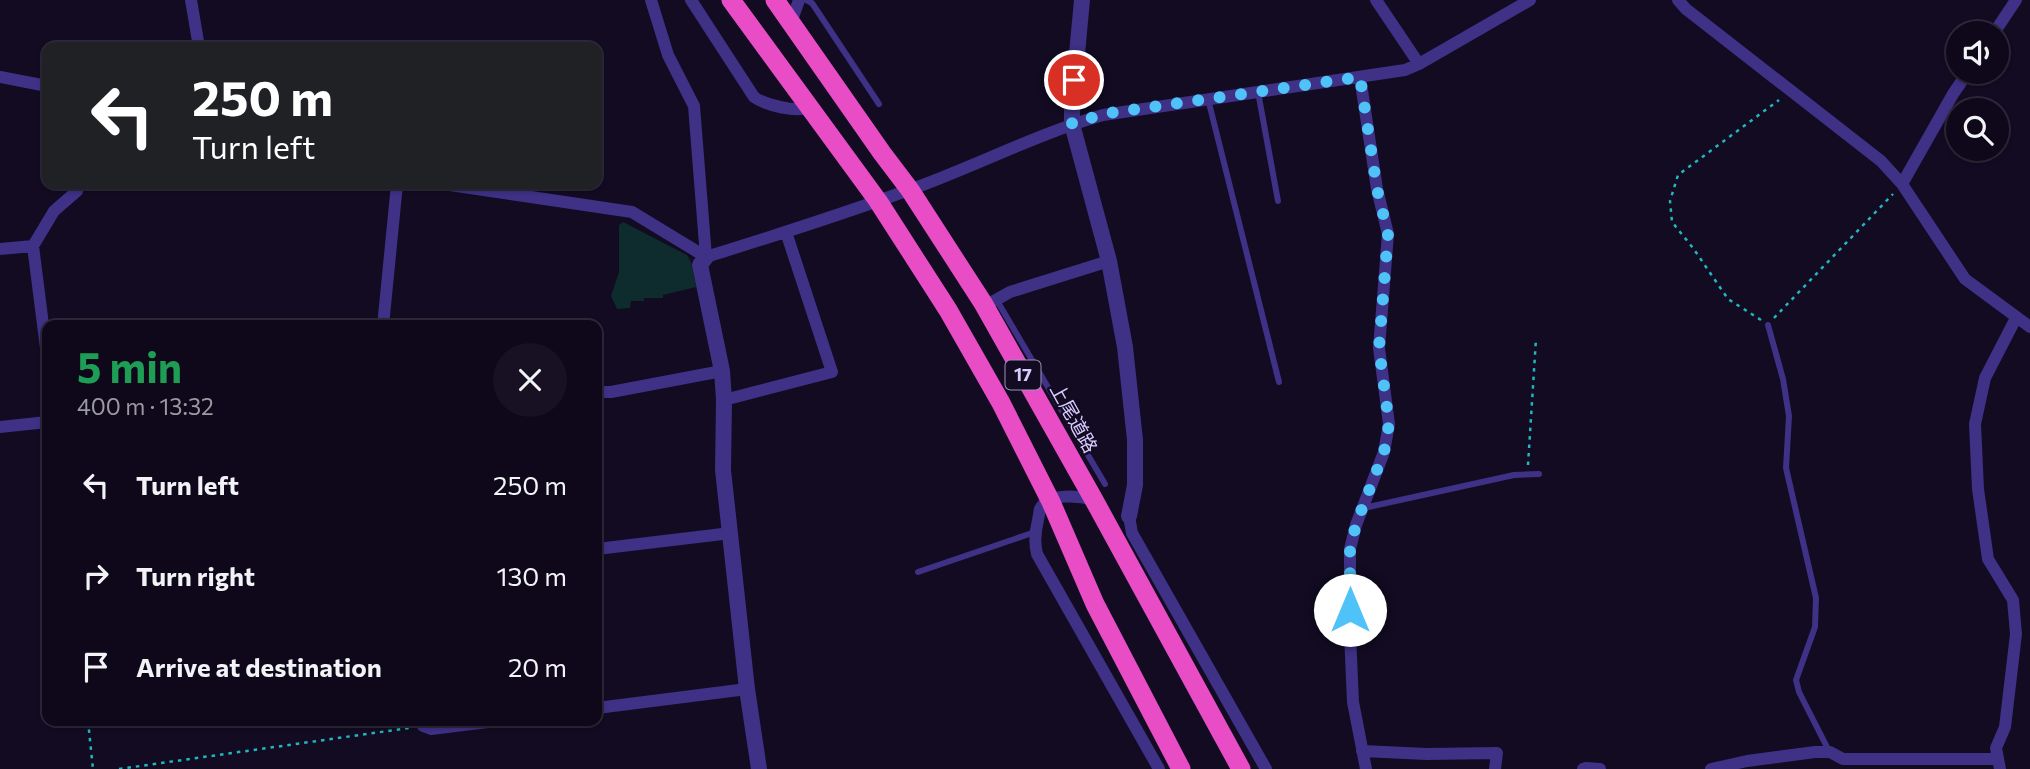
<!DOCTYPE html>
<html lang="en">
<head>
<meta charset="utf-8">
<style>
  :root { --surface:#0e081a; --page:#171123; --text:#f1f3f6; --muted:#9b9aa2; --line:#2e2939 }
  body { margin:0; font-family:Commissioner,"Noto Sans JP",sans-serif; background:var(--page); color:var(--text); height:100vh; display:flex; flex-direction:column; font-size:26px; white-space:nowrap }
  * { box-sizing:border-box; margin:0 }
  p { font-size:23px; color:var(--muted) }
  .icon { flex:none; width:38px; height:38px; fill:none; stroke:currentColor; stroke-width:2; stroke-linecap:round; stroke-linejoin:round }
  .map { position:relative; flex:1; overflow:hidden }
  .details { position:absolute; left:42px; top:320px; width:560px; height:406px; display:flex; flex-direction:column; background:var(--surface); border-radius:14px; box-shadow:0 2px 5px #0004,0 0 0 2px var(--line) }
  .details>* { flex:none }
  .top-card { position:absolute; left:42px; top:42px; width:560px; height:147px; border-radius:14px; box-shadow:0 2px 5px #0004,0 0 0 2px var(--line); background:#202124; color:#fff; overflow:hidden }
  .controls { position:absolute; left:1946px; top:21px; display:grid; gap:14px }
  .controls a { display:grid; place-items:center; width:63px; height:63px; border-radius:50%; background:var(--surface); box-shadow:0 2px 5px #0004,0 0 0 2px var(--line); font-size:35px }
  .pin { position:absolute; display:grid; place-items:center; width:60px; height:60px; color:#fff; margin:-30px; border:4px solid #fff; border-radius:50%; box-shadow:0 2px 7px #0007 }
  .me { position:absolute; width:77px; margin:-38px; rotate:0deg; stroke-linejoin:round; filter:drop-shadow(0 0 5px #0008) }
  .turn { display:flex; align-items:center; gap:24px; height:147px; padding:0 35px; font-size:32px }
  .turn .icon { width:91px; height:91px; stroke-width:2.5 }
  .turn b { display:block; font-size:49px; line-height:60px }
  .round { display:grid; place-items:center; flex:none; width:74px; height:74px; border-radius:37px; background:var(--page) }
  .head { display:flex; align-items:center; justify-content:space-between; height:119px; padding:0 35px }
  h1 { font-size:42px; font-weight:700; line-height:52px; color:#1e9e55 }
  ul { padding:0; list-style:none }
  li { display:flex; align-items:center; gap:21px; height:91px; padding:0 35px }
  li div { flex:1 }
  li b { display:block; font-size:26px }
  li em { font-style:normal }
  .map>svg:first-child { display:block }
  .green { fill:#0e2b2d }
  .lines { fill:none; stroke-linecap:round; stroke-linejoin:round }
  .path { stroke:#22b6be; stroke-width:2.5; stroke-dasharray:3.5 5; stroke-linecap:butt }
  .service { stroke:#3e3186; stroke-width:6 }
  .minor { stroke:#3e3186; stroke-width:12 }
  .tertiary { stroke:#3e3186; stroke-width:16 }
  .trunk { stroke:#e84dc5; stroke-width:19 }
  .route { stroke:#4fc3f7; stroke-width:12; stroke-dasharray:0 21.6 }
  .labels { text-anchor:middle; stroke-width:5; stroke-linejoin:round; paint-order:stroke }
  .shield { fill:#120b22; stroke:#9d92bd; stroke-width:2 }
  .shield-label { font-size:18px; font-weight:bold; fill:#d8ccff }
  .street-label { font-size:19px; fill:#d8ccff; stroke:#120b22 }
</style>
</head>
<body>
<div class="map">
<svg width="2030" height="769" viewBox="0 0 2030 769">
  <rect width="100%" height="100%" fill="#120b22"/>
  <path class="green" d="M623 222 687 255 691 262 696 287 663 295V298H644V301H631L630 308 617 309 611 296 619 272V225Z"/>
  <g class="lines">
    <path class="path" d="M1774 318 1893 194
      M1761 320 1728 299 1693 248 1672 222 1670 201 1678 175 1779 100
      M1528 465 1536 339
      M88 721 93 769
      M119 769 409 728"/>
    <path class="service" d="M806 0 812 3 879 104
      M1258 92 1278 201
      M1208 99 1279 382
      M994 301 999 304 1105 484
      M1768 325 1783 379 1789 416 1786 468 1816 598 1815 627 1796 680 1799 692 1829 751
      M1364 508 1514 475 1539 474
      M918 572 1035 532"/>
    <path class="minor" d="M191 0 199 47
      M651 0 668 55 694 106 706 257
      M691 0 754 97C765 105 797 113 809 107
      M1376 0 1419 64
      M1678 0 1686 9 1881 161 1902 184 1965 279 2030 327
      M791 23 799 0
      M1994 33 2016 0
      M0 77 47 86
      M1360 77 1377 189 1388 234 1379 348 1389 424 1384 452 1356 525 1350 549V634L1353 702 1366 769
      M443 184 632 212 706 257C774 236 842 214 909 190 974 167 1036 134 1103 115L1405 70 1419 64 1530 0
      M1902 184 1953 94 1968 72
      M0 249 33 246
      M994 301 1010 292 1109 261
      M383 326 397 184
      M47 356 33 246 54 211 77 191 79 184
      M597 392H611L722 371
      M724 400 832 372 786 232
      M0 427 47 422
      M1094 500C1080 496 1048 492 1040 509 1039 512 1039 516 1038 520 1035 532 1034 542 1037 554L1159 769
      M1129 516 1132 533 1266 769
      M597 549 731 533
      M597 708 747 689
      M422 721 423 726 431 729 496 721
      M1362 751 1427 754 1497 753 1495 769
      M1583 769 1586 768 1600 769
      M1711 769 1747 761 1815 752H1830L1843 759H1997
      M2000 769 1996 748 2005 727 2016 634 2013 600 1988 559 1978 489 1975 424 1985 378 2016 318"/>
    <path class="tertiary" d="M1082 0 1072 107V124L1109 261 1125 347 1135 440V485L1129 516
      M706 257 700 265 722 371 724 400 723 470 747 689 759 769"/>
    <path class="trunk" d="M731 0 878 201 948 310 1001 403 1051 502 1095 604 1181 769
      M775 0 882 153 910 190 983 303 1094 500 1241 769"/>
  </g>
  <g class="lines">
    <path class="route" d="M1074 80 1072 124 1103 114 1360 77 1377 189 1388 234 1379 348 1389 424 1384 452 1356 524 1350 550V610"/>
  </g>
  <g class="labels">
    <rect class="shield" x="1005.5" y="360.5" width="35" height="29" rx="5"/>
    <g class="shield-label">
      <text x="1023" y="381">17</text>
    </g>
    <g class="street-label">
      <text transform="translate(1074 418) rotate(61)" y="7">上尾道路</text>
    </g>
  </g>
</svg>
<div class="controls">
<a><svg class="icon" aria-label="sound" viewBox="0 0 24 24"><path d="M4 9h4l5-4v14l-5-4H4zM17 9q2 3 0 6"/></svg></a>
<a><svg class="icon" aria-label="search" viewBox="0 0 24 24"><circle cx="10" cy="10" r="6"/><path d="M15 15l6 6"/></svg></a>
</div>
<div class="pin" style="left:1074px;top:80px;background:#d93025"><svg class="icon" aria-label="arrive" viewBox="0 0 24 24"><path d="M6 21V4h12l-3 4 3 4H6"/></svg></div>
<svg class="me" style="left:1350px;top:610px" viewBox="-20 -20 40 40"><circle r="19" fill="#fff"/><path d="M0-13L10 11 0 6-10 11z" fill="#4fc3f7"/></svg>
<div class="top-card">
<div class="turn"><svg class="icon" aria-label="left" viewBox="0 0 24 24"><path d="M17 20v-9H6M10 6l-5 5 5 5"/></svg><div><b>250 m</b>Turn left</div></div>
</div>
<section class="details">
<div class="head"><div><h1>5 min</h1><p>400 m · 13:32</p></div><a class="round"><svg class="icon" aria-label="close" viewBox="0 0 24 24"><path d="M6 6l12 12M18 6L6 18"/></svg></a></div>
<ul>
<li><svg class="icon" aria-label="left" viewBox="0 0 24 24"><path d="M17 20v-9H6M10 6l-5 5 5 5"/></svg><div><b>Turn left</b></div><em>250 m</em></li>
<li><svg class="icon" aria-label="right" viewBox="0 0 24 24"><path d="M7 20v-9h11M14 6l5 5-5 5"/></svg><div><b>Turn right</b></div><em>130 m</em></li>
<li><svg class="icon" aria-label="arrive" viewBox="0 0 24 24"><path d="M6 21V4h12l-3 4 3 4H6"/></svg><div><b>Arrive at destination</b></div><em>20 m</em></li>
</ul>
</section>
</div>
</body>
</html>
